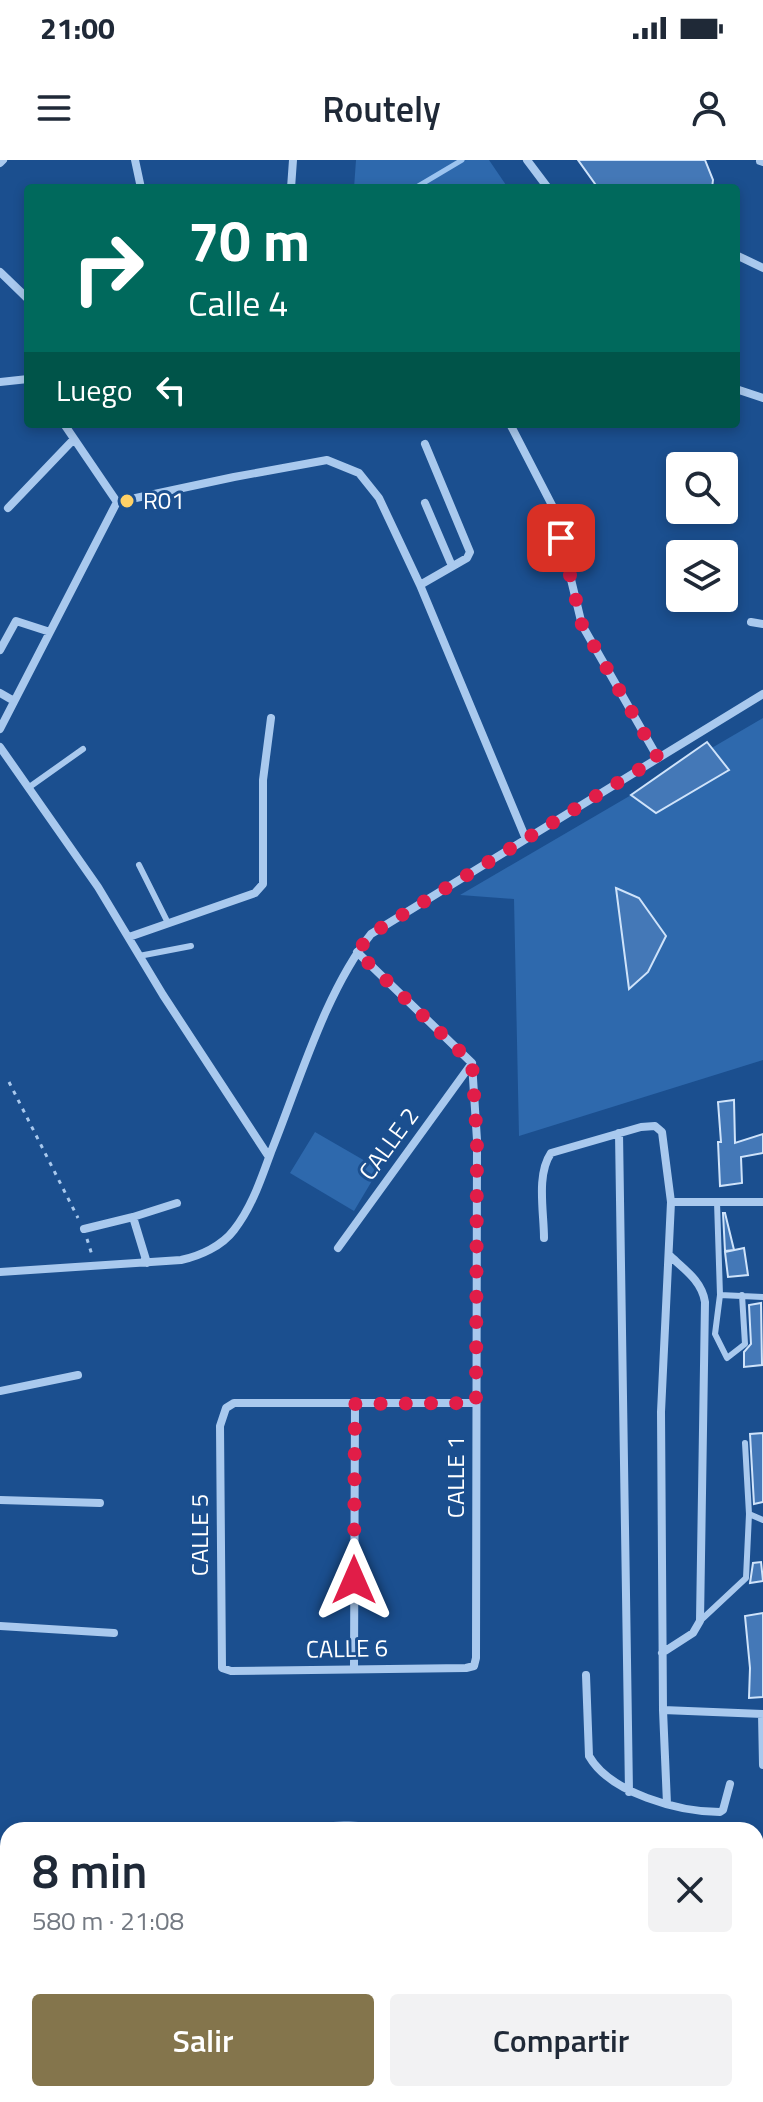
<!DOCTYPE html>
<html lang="es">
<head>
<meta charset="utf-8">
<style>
  :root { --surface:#fff; --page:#f2f2f3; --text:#1f2937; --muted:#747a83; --accent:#84754c }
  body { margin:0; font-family:"Titillium Web",sans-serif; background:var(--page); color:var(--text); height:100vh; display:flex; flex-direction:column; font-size:30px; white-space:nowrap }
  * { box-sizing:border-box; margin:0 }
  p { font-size:26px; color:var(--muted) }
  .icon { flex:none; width:44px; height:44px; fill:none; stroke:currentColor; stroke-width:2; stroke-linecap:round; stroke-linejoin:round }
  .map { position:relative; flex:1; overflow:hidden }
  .panel { position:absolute; left:0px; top:1662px; width:764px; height:280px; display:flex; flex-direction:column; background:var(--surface); border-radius:24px 24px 0 0; box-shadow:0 4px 12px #0003 }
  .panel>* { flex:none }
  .guide { position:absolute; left:24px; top:24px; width:716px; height:244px; border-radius:8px; box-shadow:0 4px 12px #0003; background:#00695c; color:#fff; overflow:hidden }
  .fabs { position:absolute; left:666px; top:292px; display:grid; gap:16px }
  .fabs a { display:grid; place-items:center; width:72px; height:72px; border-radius:8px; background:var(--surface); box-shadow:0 4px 12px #0003; font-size:40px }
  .pin { position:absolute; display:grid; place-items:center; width:68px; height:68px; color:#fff; margin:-34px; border-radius:16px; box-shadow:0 4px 12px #0006 }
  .me { position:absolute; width:88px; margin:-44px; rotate:0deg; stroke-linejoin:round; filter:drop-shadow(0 0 6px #0008) }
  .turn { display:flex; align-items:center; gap:28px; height:168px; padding:0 32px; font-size:36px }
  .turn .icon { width:104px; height:104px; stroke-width:2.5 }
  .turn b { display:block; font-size:56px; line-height:68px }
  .then { display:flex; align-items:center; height:76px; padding:0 32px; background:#0003; gap:16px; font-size:30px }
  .round { display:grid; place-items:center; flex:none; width:84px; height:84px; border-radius:8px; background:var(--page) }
  .summary { display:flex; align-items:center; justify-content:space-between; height:136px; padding:0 32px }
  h1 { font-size:48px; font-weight:600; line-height:60px }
  .action { display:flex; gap:16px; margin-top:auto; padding:16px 32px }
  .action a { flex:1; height:92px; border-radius:8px; background:var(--accent); color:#fff; font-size:32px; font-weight:600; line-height:92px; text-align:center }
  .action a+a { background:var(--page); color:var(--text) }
  .status { display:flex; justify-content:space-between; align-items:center; height:56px; padding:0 40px; background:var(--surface); direction:ltr }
  .status svg { height:22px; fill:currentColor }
  header { display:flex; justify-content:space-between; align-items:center; height:104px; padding:0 32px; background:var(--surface); font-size:36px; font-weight:600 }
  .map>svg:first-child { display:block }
  .green { fill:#2e69ad }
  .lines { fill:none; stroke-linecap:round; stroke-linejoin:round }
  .stream { stroke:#9cc4f0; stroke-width:5 }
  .building { fill:#4478b7; stroke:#cfe3fa; stroke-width:2 }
  .path { stroke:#a9c9ee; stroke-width:3; stroke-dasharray:4 6; stroke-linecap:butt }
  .service { stroke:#a9c9ee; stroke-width:6 }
  .minor { stroke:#a9c9ee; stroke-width:8 }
  .route { stroke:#e11d48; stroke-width:14; stroke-dasharray:0 25.2 }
  .poi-dot { fill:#ffd166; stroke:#1b4f8f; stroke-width:3 }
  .labels { text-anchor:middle; stroke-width:6; stroke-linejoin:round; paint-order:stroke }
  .poi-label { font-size:24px; fill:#fff; stroke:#1b4f8f; text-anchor:start }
  .street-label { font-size:24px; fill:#fff; stroke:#1b4f8f }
</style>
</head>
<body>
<div class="status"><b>21:00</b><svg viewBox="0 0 49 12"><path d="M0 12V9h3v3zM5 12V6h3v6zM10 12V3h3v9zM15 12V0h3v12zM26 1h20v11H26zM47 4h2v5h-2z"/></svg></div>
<header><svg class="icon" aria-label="menu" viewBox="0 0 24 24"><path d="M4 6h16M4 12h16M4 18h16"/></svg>Routely<svg class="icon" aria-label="person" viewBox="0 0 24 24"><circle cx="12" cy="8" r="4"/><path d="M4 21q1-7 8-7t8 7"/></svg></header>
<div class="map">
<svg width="763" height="1942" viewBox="0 0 763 1942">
  <rect width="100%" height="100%" fill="#1b4f8f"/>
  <path class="green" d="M356 0H489L508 28H354Z
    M763 558V900L519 976 514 739 460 735Z
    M315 972 379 1009 354 1051 290 1013Z"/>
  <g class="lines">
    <path class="stream" d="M415 28 462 0
      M304 1670C335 1660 363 1664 393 1670
      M0 1795 8 1791
      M736 1934 761 1942"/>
  </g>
  <path class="building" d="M578 0H705L713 20 712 28H598Z
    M707 582 729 610 656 653 631 635Z
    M616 728 639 738 666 776 648 812 629 829Z
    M734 940 735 983 763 974V993L741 997 742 1023 720 1026 718 982H721L718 942Z
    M723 1053H725L734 1090 725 1091Z
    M744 1088 748 1115 728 1117 725 1092Z
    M761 1143 762 1205 744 1207V1192L751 1184 749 1145Z
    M763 1273V1342L754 1344 750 1274Z
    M761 1402 763 1421 750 1423 753 1403Z
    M763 1453V1537L749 1538 750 1508 745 1456Z"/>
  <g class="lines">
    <path class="path" d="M9 922 78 1058
      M87 1079 92 1095"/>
    <path class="service" d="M28 628 83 589
      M139 705 168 763
      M139 796 191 786
      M717 1042 720 1135 763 1137
      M720 1135 715 1174 727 1198 745 1184 742 1135
      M745 1283 749 1354 763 1360
      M700 1461 746 1418 749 1354"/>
    <path class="minor" d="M135 0 141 28
      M527 0 548 28
      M760 1 763 2
      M0 3 3 0
      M291 28 293 0
      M736 95 763 108
      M0 112 28 139
      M0 222 28 219
      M736 229 763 238
      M64 264 117 342
      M510 264 554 349 582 465 658 598
      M425 343 452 406
      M8 348 74 279
      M420 425 467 398 470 392 425 284
      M751 462 763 464
      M0 490 16 461 50 472
      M0 533 14 541
      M0 569 117 342 234 317 327 300 359 313 379 338 420 425 526 679
      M0 587 98 727 163 835 269 997
      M129 777 255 733 263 724V620L271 558
      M357 792 472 903 477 980 476 1498 474 1506 466 1508 231 1511 222 1508 220 1266 226 1248 234 1243H476
      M619 973 629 1632
      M671 1042H763
      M133 1057 147 1103
      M84 1069 133 1057 177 1043
      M544 1078C544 1052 536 1015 551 993L641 967 655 966 662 972 671 1042 661 1252 663 1550 667 1644
      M338 1088 472 903
      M0 1112 181 1100C200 1096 222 1086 234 1070 252 1047 261 1019 271 992 299 923 325 832 371 774L763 534
      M0 1231 78 1215
      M0 1340 100 1343
      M0 1466 114 1473
      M662 1493 693 1473 700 1461 705 1142C702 1121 684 1109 669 1095
      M354 1508 355 1244
      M586 1515 589 1596C610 1633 679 1652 720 1652L723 1650 730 1624
      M663 1550 763 1554
      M762 1554 763 1605
      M756 1834 763 1832"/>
  </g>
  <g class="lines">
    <path class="route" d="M354 1420 355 1244 476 1243 477 980 472 903 357 792 371 774 658 598 582 465 561 378"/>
  </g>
  <circle class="poi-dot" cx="127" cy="341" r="8"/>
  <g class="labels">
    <g class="poi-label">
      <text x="143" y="349">R01</text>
    </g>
    <g class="street-label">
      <text transform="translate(389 984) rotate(-54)" y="8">CALLE 2</text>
      <text transform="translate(456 1317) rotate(-90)" y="8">CALLE 1</text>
      <text transform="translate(200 1375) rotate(-90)" y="8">CALLE 5</text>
      <text transform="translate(347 1489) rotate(-1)" y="8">CALLE 6</text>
    </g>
  </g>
</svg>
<div class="fabs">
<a><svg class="icon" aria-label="search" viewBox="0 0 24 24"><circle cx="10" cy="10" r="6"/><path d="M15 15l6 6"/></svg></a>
<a><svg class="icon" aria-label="layers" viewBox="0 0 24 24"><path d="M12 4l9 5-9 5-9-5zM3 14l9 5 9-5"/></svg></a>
</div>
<div class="pin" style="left:561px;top:378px;background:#d93025"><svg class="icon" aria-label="arrive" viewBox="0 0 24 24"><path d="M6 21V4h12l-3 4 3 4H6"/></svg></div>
<svg class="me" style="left:354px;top:1420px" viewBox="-20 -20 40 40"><path d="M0-17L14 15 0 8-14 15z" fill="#e11d48" stroke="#fff" stroke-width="4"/></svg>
<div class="guide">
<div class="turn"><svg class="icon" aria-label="right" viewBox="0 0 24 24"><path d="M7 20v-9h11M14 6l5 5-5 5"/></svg><div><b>70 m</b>Calle 4</div></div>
<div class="then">Luego<svg class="icon" aria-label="left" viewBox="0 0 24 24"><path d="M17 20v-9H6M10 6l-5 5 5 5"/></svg></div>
</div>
<section class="panel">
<div class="summary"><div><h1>8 min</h1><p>580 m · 21:08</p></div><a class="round"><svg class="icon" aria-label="close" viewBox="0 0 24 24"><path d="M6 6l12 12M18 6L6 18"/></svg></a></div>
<div class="action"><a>Salir</a><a>Compartir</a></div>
</section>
</div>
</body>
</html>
